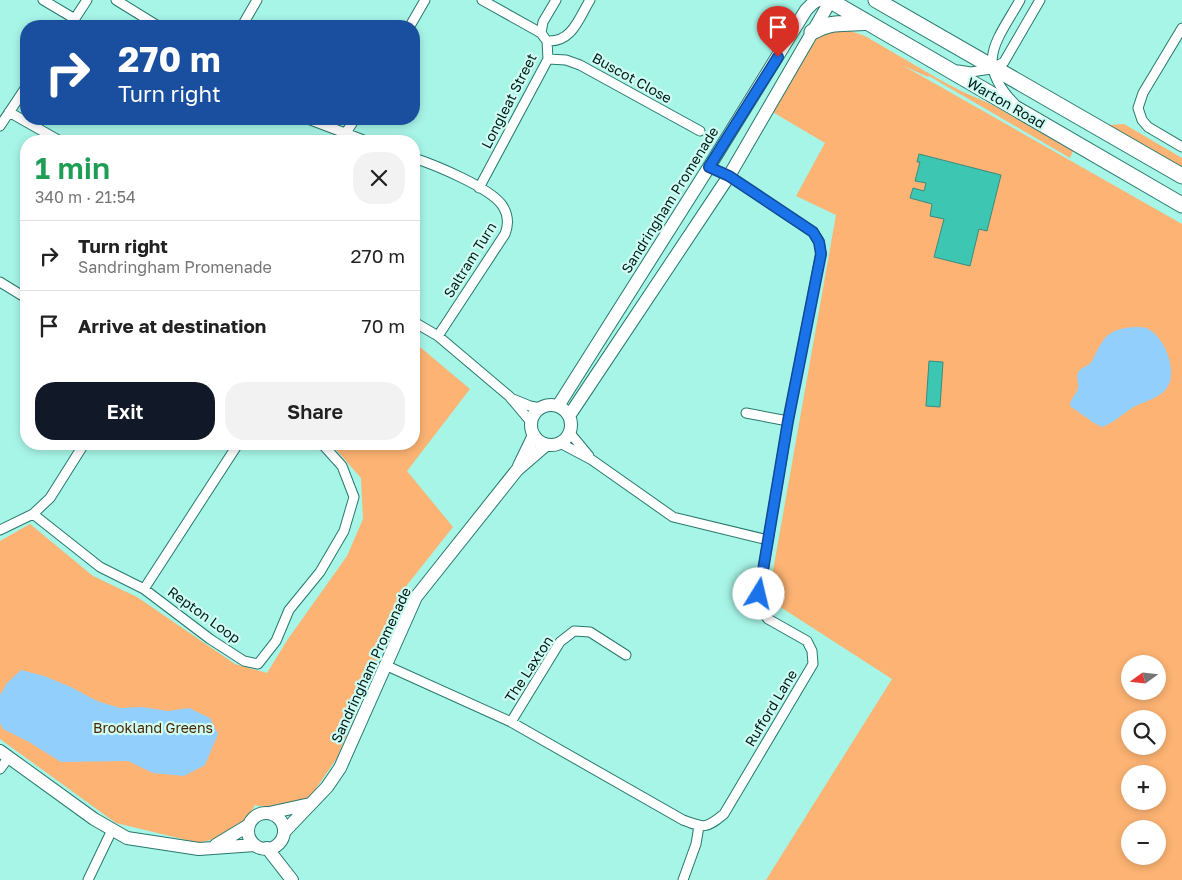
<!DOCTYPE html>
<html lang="en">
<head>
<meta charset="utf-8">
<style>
  :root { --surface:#fff; --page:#f2f2f2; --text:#222; --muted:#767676; --line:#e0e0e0; --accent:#111827 }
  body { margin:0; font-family:"Golos Text",sans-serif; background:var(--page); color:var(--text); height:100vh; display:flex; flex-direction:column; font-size:19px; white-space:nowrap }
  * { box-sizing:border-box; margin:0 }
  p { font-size:16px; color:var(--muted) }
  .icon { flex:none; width:28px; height:28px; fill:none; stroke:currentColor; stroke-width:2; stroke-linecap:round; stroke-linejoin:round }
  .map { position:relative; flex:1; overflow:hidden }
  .sheet { position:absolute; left:20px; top:135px; width:400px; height:315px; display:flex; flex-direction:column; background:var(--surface); border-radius:20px; box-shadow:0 2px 8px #0003 }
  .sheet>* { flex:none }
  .guide { position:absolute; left:20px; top:20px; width:400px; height:105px; border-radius:20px; box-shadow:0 2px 8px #0003; background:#1a4fa0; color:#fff; overflow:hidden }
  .needle { width:32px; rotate:255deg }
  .tools { position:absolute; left:1121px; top:655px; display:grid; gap:10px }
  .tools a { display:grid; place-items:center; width:45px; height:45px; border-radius:50%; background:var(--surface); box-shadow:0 2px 8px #0003; font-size:25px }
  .pin { position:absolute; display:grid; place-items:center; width:42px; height:42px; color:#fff; margin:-51px -21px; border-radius:50% 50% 50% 0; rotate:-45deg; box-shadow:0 0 5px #0007 }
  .pin .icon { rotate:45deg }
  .me { position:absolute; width:55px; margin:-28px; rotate:9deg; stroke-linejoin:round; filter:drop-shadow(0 0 4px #0008) }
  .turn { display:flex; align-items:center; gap:18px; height:105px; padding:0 15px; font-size:22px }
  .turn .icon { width:65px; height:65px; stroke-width:2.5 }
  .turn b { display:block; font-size:35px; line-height:42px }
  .round { display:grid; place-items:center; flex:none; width:52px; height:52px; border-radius:20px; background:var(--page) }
  .headline { display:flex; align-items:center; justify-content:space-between; height:85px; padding:0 15px }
  h1 { font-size:30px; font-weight:600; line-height:38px; color:#1e9e55 }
  .primary-button { display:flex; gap:10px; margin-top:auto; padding:10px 15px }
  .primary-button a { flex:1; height:58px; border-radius:20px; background:var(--accent); color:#fff; font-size:20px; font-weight:600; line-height:58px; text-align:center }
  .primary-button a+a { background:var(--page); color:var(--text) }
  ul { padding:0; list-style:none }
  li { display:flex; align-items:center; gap:15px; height:70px; padding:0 15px; border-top:1px solid var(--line) }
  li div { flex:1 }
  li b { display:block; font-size:19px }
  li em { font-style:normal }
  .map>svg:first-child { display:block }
  .green { fill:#fcb373; fill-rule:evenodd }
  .water { fill:#92cffd }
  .building { fill:#3dc7b3; stroke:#3c8a7e }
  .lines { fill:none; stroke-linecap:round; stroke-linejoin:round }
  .street-casing { stroke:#27796d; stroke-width:11 }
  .secondary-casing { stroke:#27796d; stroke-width:14 }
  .primary-casing { stroke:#27796d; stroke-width:17 }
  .street { stroke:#fff; stroke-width:9 }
  .secondary { stroke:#fff; stroke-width:12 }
  .primary { stroke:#fff; stroke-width:15 }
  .route-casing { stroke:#114b97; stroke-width:12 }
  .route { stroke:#1a73e8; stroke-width:9 }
  .labels { text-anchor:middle; stroke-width:4.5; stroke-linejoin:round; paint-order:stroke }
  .street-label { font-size:14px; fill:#001b17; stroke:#cffcf3 }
  .park-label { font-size:14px; fill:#492500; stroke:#cffcf3 }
</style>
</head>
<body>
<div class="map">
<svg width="1182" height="880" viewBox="0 0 1182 880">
  <rect width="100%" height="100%" fill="#a7f5e7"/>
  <path class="green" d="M845 29 865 36 942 81 963 92 993 105 1073 151 1070 158 929 76 928 77 902 65 1182 224V880H766L892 679 768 599 836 215 796 196 825 143 771 111 817 38 822 32ZM1130 664H1158V691H1130ZM1130 719H1158V746H1130ZM1130 774H1158V801H1130ZM1130 829H1158V856H1130Z
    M1124 124 1182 158V169L1109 126 1110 125Z
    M414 342 470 389 407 471 453 527 407 585 337 758 308 800 286 811 255 805 238 832 199 843 116 823 0 739V541L30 524 93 576 137 597 235 664 267 673 288 639 347 556 363 519 361 478 331 444H414Z"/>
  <path class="water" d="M1135 327C1140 327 1146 327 1150 330 1165 339 1177 370 1168 386 1161 399 1143 401 1132 408 1121 415 1114 423 1102 427L1094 423 1070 406C1070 398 1076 396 1078 388 1079 384 1076 378 1078 373 1081 366 1089 367 1092 361 1104 337 1107 329 1135 327Z
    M21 670 44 676 71 687 97 701 120 708 142 707 168 711 189 708 210 718 218 734 205 765 184 776 153 773 128 761 61 762 29 742 3 729 0 723V695L7 683Z"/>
  <path class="building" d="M919 154 1001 175 987 231 979 229 970 266 934 257 944 219 930 216 932 204 910 198 913 188 924 191 926 183 915 181 920 162H917Z
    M929 361 943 362 940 407 926 406Z"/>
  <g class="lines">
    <defs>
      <path id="street" d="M43 0 75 19
        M116 0 158 26
        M70 26 87 0
        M242 26 257 0
        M410 26 425 0
        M1182 28 1143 93 1138 108 1142 120 1148 127 1182 147
        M541 33 543 22 556 0
        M547 41C572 43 579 18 590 0
        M548 59 566 60 580 65 700 131
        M958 70 971 72 991 69 1004 62 1040 0
        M1014 103C974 62 997 41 1020 0
        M9 112 60 141
        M308 119 366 141
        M0 126 26 87
        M345 134 355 119
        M414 158C435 165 489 187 502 205 508 214 509 224 505 234L438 336
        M479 188 548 59 547 41 541 33 482 0
        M0 282 26 298
        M414 322 438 336 509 396 531 422
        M513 399 530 406 541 408
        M746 413 788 421
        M570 433 589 456
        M560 443 592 460 673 517 768 540
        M33 514 100 567 144 589 210 639 244 661 258 664 276 641 289 610 320 572 344 531 354 497 342 466 324 446 320 444
        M0 530 33 514 50 498 84 444
        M144 589 238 444
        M385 665 511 722 683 820C704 828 706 829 724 814L813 664 812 651 807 641 768 619 761 610 759 594 788 421 821 253 819 241 813 232 729 176 709 167
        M511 722 560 642 574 631 590 632 626 655
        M0 769 9 757
        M88 880 112 830
        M683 880 696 844 699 826"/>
      <path id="secondary" d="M531 425a20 20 0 1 1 40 0a20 20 0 1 1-40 0Z
        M558 406 709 167 806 10 813 3 818 0
        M569 416 729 176 827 7 825 0
        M519 466 534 435
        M0 751 94 819 127 838 199 849 255 845
        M269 813 310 804
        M248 831a18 18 0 1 1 36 0a18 18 0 1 1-36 0Z
        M284 832 327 787 340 768 416 597 517 470 546 445
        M216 845 249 825
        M267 848 292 880"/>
      <path id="primary" d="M829 0 1182 205
        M876 0 1182 176
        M812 32C832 20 845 25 867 22"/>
    </defs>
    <use href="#street" class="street-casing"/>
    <use href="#secondary" class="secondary-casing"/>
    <use href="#primary" class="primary-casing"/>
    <use href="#street" class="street"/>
    <use href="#secondary" class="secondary"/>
    <use href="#primary" class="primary"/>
  </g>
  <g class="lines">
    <defs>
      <path id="route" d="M759 594 788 421 821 254 819 242 813 232 729 176 709 167 778 57"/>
    </defs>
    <use href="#route" class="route-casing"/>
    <use href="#route" class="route"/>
  </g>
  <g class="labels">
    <g class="street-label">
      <text transform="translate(632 78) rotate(29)" y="5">Buscot Close</text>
      <text transform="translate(509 101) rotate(-63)" y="5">Longleat Street</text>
      <text transform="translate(1006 103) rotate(30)" y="5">Warton Road</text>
      <text transform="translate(670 200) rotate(-58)" y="5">Sandringham Promenade</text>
      <text transform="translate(470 260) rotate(-58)" y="5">Saltram Turn</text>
      <text transform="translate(204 615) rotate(36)" y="5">Repton Loop</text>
      <text transform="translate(371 665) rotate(-65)" y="5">Sandringham Promenade</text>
      <text transform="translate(529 669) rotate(-57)" y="5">The Laxton</text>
      <text transform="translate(771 708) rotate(-59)" y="5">Rufford Lane</text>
    </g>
    <g class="park-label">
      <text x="153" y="733">Brookland Greens</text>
    </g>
  </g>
</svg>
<div class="tools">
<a><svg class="needle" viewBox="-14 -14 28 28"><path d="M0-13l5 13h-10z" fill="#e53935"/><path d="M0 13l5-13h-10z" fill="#767676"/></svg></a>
<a><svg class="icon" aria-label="search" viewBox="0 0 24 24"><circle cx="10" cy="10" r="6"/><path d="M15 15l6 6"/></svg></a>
<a>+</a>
<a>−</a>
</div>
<div class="pin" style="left:778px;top:57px;background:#d93025"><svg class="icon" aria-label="arrive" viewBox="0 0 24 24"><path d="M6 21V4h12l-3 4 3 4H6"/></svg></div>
<svg class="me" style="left:759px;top:594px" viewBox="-20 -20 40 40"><circle r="19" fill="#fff"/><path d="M0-13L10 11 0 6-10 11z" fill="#1a73e8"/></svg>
<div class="guide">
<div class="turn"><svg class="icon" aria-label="right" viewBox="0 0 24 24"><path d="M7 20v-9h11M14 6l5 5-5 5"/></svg><div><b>270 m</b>Turn right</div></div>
</div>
<section class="sheet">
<div class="headline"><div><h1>1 min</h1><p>340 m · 21:54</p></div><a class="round"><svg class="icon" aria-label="close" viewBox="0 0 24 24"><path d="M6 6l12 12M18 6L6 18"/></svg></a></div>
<ul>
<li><svg class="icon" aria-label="right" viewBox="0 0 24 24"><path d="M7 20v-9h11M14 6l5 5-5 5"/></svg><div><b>Turn right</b><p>Sandringham Promenade</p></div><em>270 m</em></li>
<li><svg class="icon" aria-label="arrive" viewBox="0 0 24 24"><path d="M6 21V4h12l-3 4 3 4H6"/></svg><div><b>Arrive at destination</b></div><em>70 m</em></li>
</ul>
<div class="primary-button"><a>Exit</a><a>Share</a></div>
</section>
</div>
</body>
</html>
